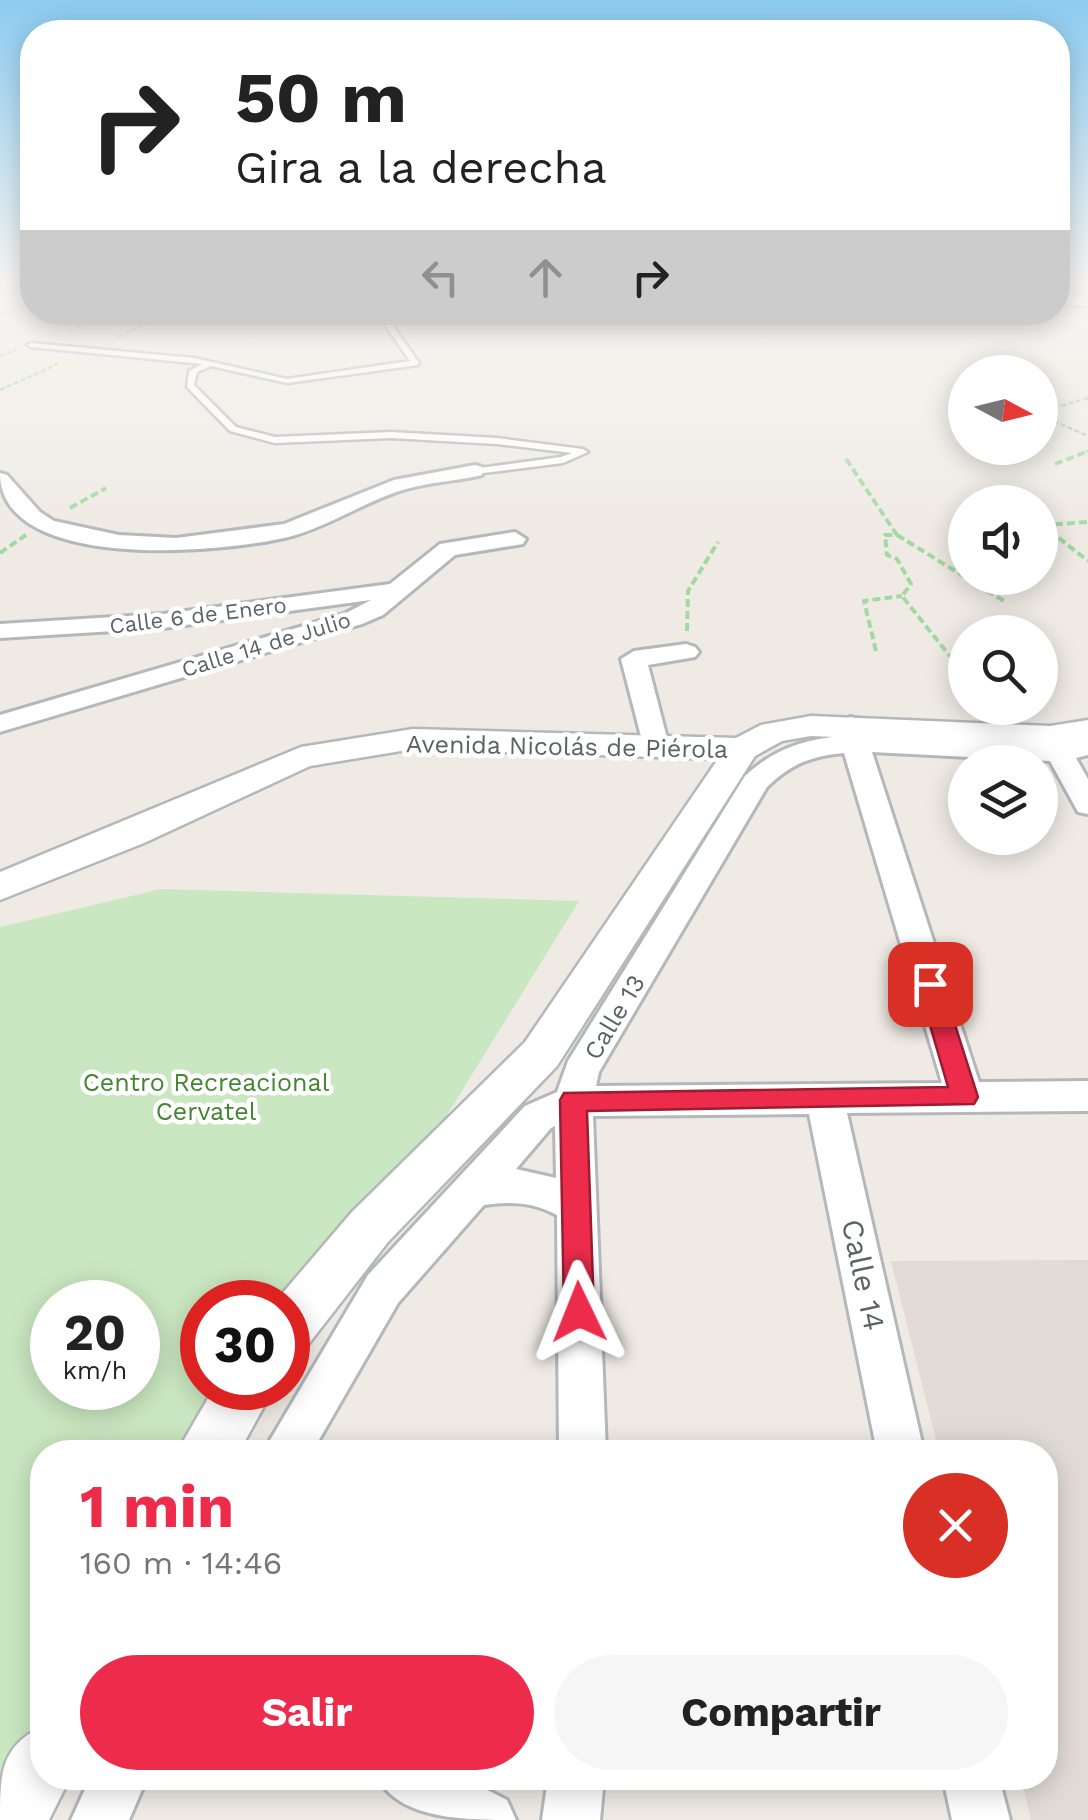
<!DOCTYPE html>
<html lang="es">
<head>
<meta charset="utf-8">
<style>
  :root { --surface:#fff; --page:#f6f6f6; --text:#222; --muted:#767676; --accent:#ed2c4c }
  body { margin:0; font-family:"Work Sans",sans-serif; background:var(--page); color:var(--text); height:100vh; display:flex; flex-direction:column; font-size:38px; white-space:nowrap }
  * { box-sizing:border-box; margin:0 }
  p { font-size:32px; color:var(--muted) }
  .icon { flex:none; width:55px; height:55px; fill:none; stroke:currentColor; stroke-width:2; stroke-linecap:round; stroke-linejoin:round }
  .map { position:relative; flex:1; overflow:hidden }
  .side { position:absolute; left:30px; top:1440px; width:1028px; height:350px; display:flex; flex-direction:column; background:var(--surface); border-radius:40px; box-shadow:0 5px 25px #0003 }
  .side>* { flex:none }
  .hud { position:absolute; left:20px; top:20px; width:1050px; height:305px; border-radius:40px; box-shadow:0 5px 25px #0003; background:#fff; color:var(--text); overflow:hidden }
  .needle { width:65px; rotate:97deg }
  .buttons { position:absolute; left:948px; top:355px; display:grid; gap:20px }
  .buttons a { display:grid; place-items:center; width:110px; height:110px; border-radius:50%; background:var(--surface); box-shadow:0 5px 25px #0003; font-size:50px }
  .speed { position:absolute; left:30px; top:1280px; display:flex; gap:20px; font-size:50px; font-weight:700; text-align:center }
  .speed>* { display:grid; place-content:center; width:130px; height:130px; border-radius:50%; background:var(--surface); box-shadow:0 5px 25px #0003; line-height:1 }
  .speed small { font-size:25px; font-weight:400 }
  .speed .limit { border:15px solid #d22; background:#fff; color:#111 }
  .pin { position:absolute; display:grid; place-items:center; width:85px; height:85px; color:#fff; margin:-42px; border-radius:20px; box-shadow:0 5px 15px #0006 }
  .me { position:absolute; width:110px; margin:-55px; rotate:358deg; stroke-linejoin:round; filter:drop-shadow(0 0 8px #0008) }
  .turn { display:flex; align-items:center; gap:35px; height:210px; padding:0 50px; font-size:45px }
  .turn .icon { width:130px; height:130px; stroke-width:2.5 }
  .turn b { display:block; font-size:70px; line-height:85px }
  .lanes { display:flex; align-items:center; height:95px; padding:0 50px; background:#0003; justify-content:center; gap:50px; direction:ltr }
  .lanes .off { opacity:.35 }
  .round { display:grid; place-items:center; flex:none; width:105px; height:105px; border-radius:52px; background:var(--page) }
  .headline { display:flex; align-items:center; justify-content:space-between; height:170px; padding:0 50px }
  h1 { font-size:60px; font-weight:700; line-height:75px; color:var(--accent) }
  .button { display:flex; gap:20px; margin-top:auto; padding:20px 50px }
  .button a { flex:1; height:115px; border-radius:60px; background:var(--accent); color:#fff; font-size:40px; font-weight:700; line-height:115px; text-align:center }
  .button a+a { background:var(--page); color:var(--text) }
  .map>svg:first-child { display:block }
  .education { fill:#e1dbd5 }
  .green { fill:#c9e7c0; fill-rule:evenodd }
  .lines { fill:none; stroke-linecap:round; stroke-linejoin:round }
  .service-casing { stroke:#b4b8bb; stroke-width:5 }
  .minor-casing { stroke:#b4b8bb; stroke-width:6 }
  .tertiary-casing { stroke:#b4b8bb; stroke-width:5 }
  .path-far1 { stroke:#a2d9a3; stroke-width:2.5; stroke-dasharray:5 2.5; stroke-linecap:butt }
  .path { stroke:#a2d9a3; stroke-width:4; stroke-dasharray:8 4; stroke-linecap:butt }
  .service { fill:#fff; fill-rule:evenodd }
  .minor { fill:#fff; fill-rule:evenodd }
  .tertiary { fill:#fff; fill-rule:evenodd }
  .route { fill:#ed2c4c; stroke:#9a1d31; stroke-width:2.5 }
  .labels { text-anchor:middle; stroke-width:9; stroke-linejoin:round; paint-order:stroke }
  .far-street-label { font-size:22px; fill:#5c6265; stroke:#fff }
  .street-label { font-size:25px; fill:#5c6265; stroke:#fff }
  .park-label { font-size:25px; fill:#438533; stroke:#fff }
  .near-street-label { font-size:30px; fill:#5c6265; stroke:#fff }
</style>
</head>
<body>
<div class="map">
<svg width="1088" height="1820" viewBox="0 0 1088 1820">
  <rect width="100%" height="100%" fill="#efeae4"/>
  <path class="education" d="M1088 1260V1820H1031L1021 1778H1045V1452H939L891 1261Z"/>
  <path class="green" d="M161 889 579 901 288 1373V1302H202V1388H279L238 1452H42V1770L11 1820H0V927ZM52 1302H138V1388H52Z"/>
  <g class="lines">
    <defs>
      <path id="service" d="M376 312H383L419 363 418 365 287 383 211 366 197 372 194 385 236 427 275 437 391 432 497 438 583 449 588 452 563 463 475 474 472 473V469L561 457 572 453 497 444 391 438 275 443 230 431 187 387 189 371 202 364 31 347 27 345 31 343 194 358 287 379 410 361Z"/>
      <path id="minor" d="M1058 294 1088 296V306L1058 304Z
        M475 465 482 467V475C457 481 431 482 406 489 367 500 332 525 292 536 228 553 0 574 0 473L7 475 40 512 54 521 119 535 176 538 284 524 394 480Z
        M515 532 526 539 523 544 455 555 383 615 362 624 0 732V715L344 614 371 600 163 628 0 638V624L163 614 390 584 440 544Z
        M686 644 695 647 699 652 695 657 648 665 669 746 655 754 645 752 621 659 634 651Z
        M850 717 860 719 867 735 1040 744 1036 736 1050 728 1060 730 1068 743 1088 739V755L1076 758 1088 779V814L1078 812 1050 761 872 752 979 1082 1088 1081V1111L847 1113 924 1452H877L809 1114 593 1116 606 1452H559L557 1215C533 1202 511 1201 484 1205L398 1303 312 1452H263L368 1275 525 1106 557 1092 568 1061 745 776C773 750 801 740 840 736L836 725ZM844 753 942 1083 596 1086 599 1072 767 787C791 764 811 756 844 753ZM555 1126 556 1178 516 1169 551 1128Z
        M90 1778H147L129 1820H71Z
        M378 1778H464L507 1800 516 1820C467 1820 400 1820 378 1778Z
        M548 1778H604L600 1820H542Z
        M943 1778H999L1010 1820H952Z"/>
      <path id="tertiary" d="M811 716 1050 726 1088 720V740L1050 746 811 736 782 741 755 756 557 1066 388 1242 307 1346 288 1353V1302H275L352 1212 525 1042 718 759 413 749 310 766 144 843 0 900V872L301 747 413 729 736 738 761 725Z
        M214 1388H274L239 1452H177Z
        M42 1727V1778H70L49 1820H0C0 1776 0 1746 42 1727Z"/>
    </defs>
    <use href="#service" class="service-casing"/>
    <use href="#minor" class="minor-casing"/>
    <use href="#tertiary" class="tertiary-casing"/>
    <path class="path-far1" d="M0 291 14 290
      M0 314 16 312
      M69 331 110 315
      M118 337 152 322
      M0 356 16 350
      M0 390 58 364
      M1040 412 1088 398
      M1040 415 1088 436
      M1079 454 1088 451"/>
    <path class="path" d="M846 459 897 535H885L887 555 897 559 911 584 902 596 965 675
      M1055 464 1086 452
      M993 492 1009 502
      M70 508 106 488
      M1040 523 1088 561
      M1043 525 1088 522
      M897 535 965 577
      M0 553 26 535
      M966 578 1004 601
      M687 631 688 591 718 542
      M876 651 864 601 902 596"/>
    <use href="#service" class="service"/>
    <use href="#minor" class="minor"/>
    <use href="#tertiary" class="tertiary"/>
  </g>
  <linearGradient id="sky" x2="0" y2="1"><stop stop-color="#8ccbf1"/><stop offset="0.53" stop-color="#f8f6f3"/><stop offset="1" stop-color="#f8f6f3" stop-opacity="0"/></linearGradient>
  <rect width="1088" height="539" fill="url(#sky)"/>
  <path class="route" d="M930 976 942 984 978 1097 974 1104 587 1111 594 1312 590 1322 579 1326 568 1322 564 1312 560 1100 564 1093 948 1087 918 984Z"/>
  <g class="labels">
    <g class="far-street-label">
      <text transform="translate(198 615) rotate(-7)" y="8">Calle 6 de Enero</text>
      <text transform="translate(266 644) rotate(-17)" y="8">Calle 14 de Julio</text>
    </g>
    <g class="street-label">
      <text transform="translate(567 746) rotate(1)" y="9">Avenida Nicolás de Piérola</text>
      <text transform="translate(614 1017) rotate(-59)" y="9">Calle 13</text>
    </g>
    <g class="park-label">
      <text x="206" y="1091">Centro Recreacional<tspan x="206" dy="29">Cervatel</tspan></text>
    </g>
    <g class="near-street-label">
      <text transform="translate(863 1275) rotate(78)" y="10">Calle 14</text>
    </g>
  </g>
</svg>
<div class="buttons">
<a><svg class="needle" viewBox="-14 -14 28 28"><path d="M0-13l5 13h-10z" fill="#e53935"/><path d="M0 13l5-13h-10z" fill="#767676"/></svg></a>
<a><svg class="icon" aria-label="sound" viewBox="0 0 24 24"><path d="M4 9h4l5-4v14l-5-4H4zM17 9q2 3 0 6"/></svg></a>
<a><svg class="icon" aria-label="search" viewBox="0 0 24 24"><circle cx="10" cy="10" r="6"/><path d="M15 15l6 6"/></svg></a>
<a><svg class="icon" aria-label="layers" viewBox="0 0 24 24"><path d="M12 4l9 5-9 5-9-5zM3 14l9 5 9-5"/></svg></a>
</div>
<div class="speed"><div>20<small>km/h</small></div><div class="limit">30</div></div>
<div class="pin" style="left:930px;top:984px;background:#d93025"><svg class="icon" aria-label="arrive" viewBox="0 0 24 24"><path d="M6 21V4h12l-3 4 3 4H6"/></svg></div>
<svg class="me" style="left:579px;top:1312px" viewBox="-20 -20 40 40"><path d="M0-17L14 15 0 8-14 15z" fill="#ed2c4c" stroke="#fff" stroke-width="4"/></svg>
<div class="hud">
<div class="turn"><svg class="icon" aria-label="right" viewBox="0 0 24 24"><path d="M7 20v-9h11M14 6l5 5-5 5"/></svg><div><b>50 m</b>Gira a la derecha</div></div>
<div class="lanes"><svg class="icon off" aria-label="left" viewBox="0 0 24 24"><path d="M17 20v-9H6M10 6l-5 5 5 5"/></svg><svg class="icon off" aria-label="ahead" viewBox="0 0 24 24"><path d="M12 20V5M6 11l6-6 6 6"/></svg><svg class="icon" aria-label="right" viewBox="0 0 24 24"><path d="M7 20v-9h11M14 6l5 5-5 5"/></svg></div>
</div>
<section class="side">
<div class="headline"><div><h1>1 min</h1><p>160 m · 14:46</p></div><a class="round" style="background:#d93025;color:#fff"><svg class="icon" aria-label="close" viewBox="0 0 24 24"><path d="M6 6l12 12M18 6L6 18"/></svg></a></div>
<div class="button"><a>Salir</a><a>Compartir</a></div>
</section>
</div>
</body>
</html>
